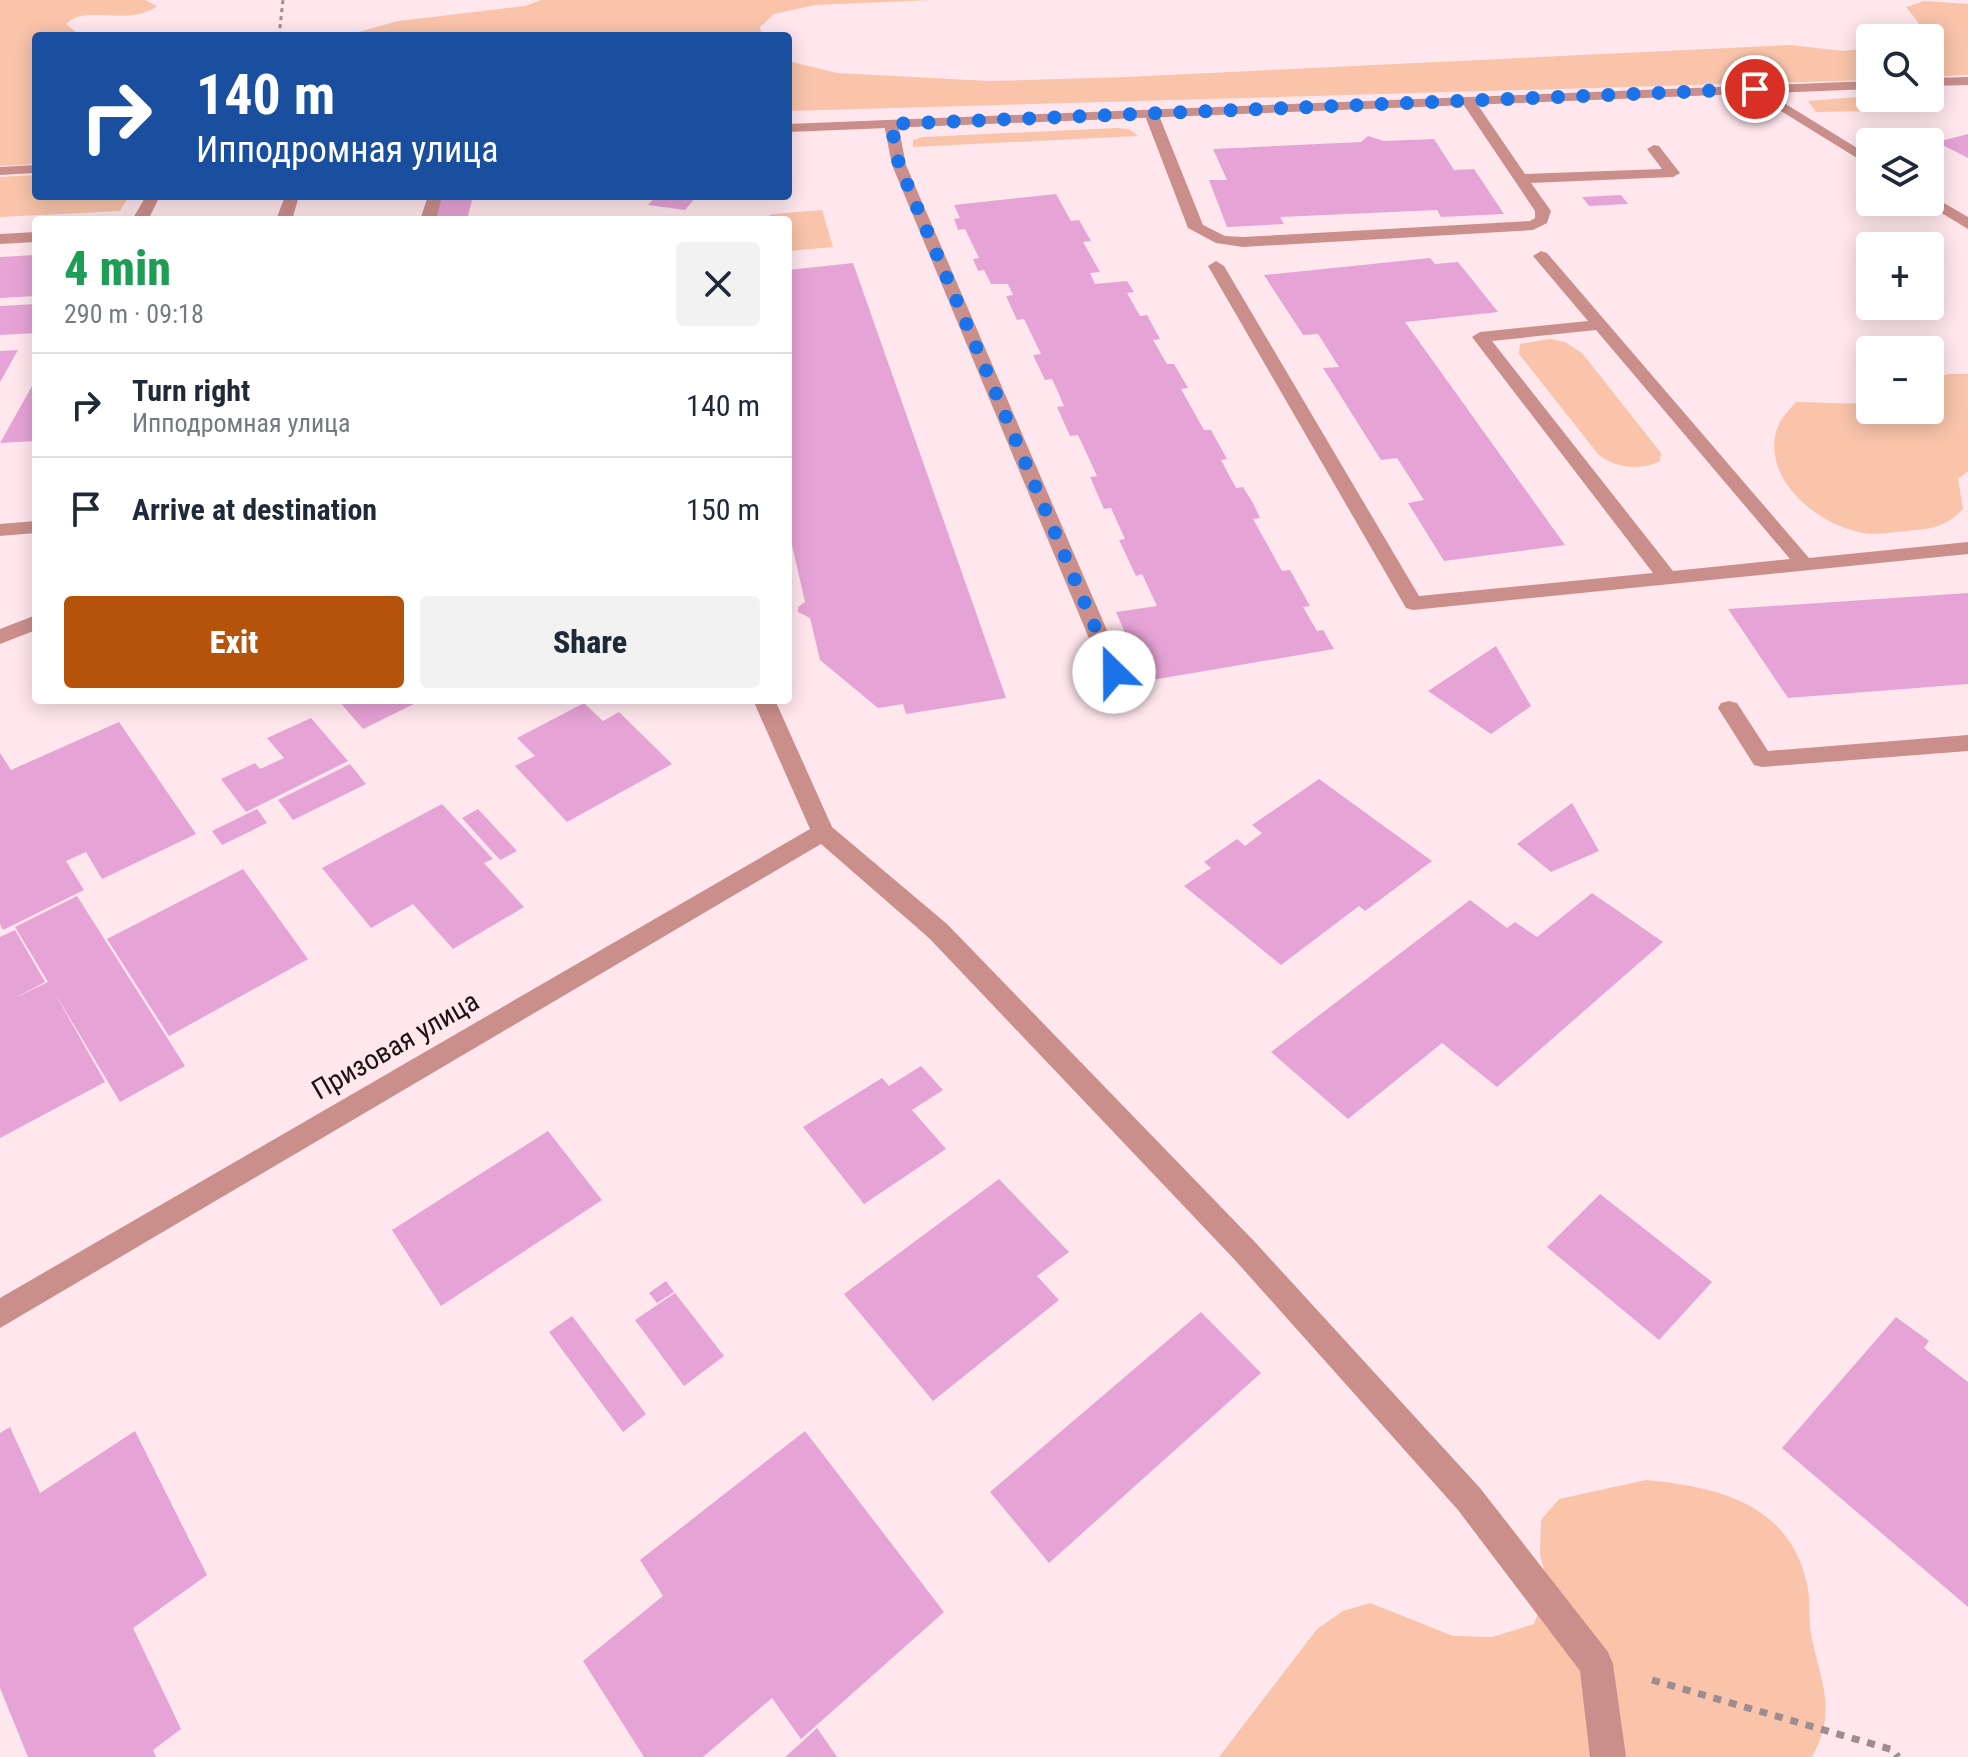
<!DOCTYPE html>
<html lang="en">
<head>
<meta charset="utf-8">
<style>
  :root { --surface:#fff; --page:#f2f2f3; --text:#1f2937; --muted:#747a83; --line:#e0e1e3; --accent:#b45309 }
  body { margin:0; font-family:"Roboto Condensed",sans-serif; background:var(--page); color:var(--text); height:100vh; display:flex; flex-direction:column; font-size:30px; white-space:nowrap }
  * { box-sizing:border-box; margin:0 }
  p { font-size:26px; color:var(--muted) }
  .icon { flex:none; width:44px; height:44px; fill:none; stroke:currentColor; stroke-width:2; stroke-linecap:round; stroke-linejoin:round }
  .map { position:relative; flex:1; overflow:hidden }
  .details { position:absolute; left:32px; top:216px; width:760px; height:488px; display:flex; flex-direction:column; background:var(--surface); border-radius:8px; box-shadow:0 4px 20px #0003 }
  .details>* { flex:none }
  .hud { position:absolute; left:32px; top:32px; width:760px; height:168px; border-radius:8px; box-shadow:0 4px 20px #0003; background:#1a4fa0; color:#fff; overflow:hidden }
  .tools { position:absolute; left:1856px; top:24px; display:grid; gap:16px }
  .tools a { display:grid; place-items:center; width:88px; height:88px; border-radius:8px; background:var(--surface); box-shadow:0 4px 20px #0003; font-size:40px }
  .pin { position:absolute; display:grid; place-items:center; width:68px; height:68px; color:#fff; margin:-34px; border:4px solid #fff; border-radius:50%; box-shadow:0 2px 8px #0007 }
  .me { position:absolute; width:88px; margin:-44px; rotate:337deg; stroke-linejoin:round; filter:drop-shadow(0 0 6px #0008) }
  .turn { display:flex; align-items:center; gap:28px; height:168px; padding:0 32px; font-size:36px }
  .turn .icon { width:104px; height:104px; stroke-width:2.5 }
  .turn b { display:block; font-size:56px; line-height:68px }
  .round { display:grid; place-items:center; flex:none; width:84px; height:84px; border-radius:8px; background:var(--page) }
  .headline { display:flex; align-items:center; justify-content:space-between; height:136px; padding:0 32px }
  h1 { font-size:48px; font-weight:800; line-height:60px; color:#1e9e55 }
  .button { display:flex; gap:16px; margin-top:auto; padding:16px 32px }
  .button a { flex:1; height:92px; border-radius:8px; background:var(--accent); color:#fff; font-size:32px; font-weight:800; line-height:92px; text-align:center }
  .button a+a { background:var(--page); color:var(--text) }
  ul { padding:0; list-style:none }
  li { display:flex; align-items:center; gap:24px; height:104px; padding:0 32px; border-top:2px solid var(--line) }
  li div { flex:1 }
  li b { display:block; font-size:30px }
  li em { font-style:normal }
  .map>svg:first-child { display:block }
  .green { fill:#f9c4aa }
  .building { fill:#e6a3d5 }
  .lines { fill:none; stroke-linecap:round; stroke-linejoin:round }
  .path-far1 { stroke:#9d8c90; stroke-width:3; stroke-dasharray:4 4; stroke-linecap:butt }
  .path { stroke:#9d8c90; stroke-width:7; stroke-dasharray:8 8; stroke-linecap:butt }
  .lane { fill:#cb8f8b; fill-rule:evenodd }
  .street { fill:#cb8f8b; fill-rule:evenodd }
  .route { stroke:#1a73e8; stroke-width:14; stroke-dasharray:0 25.2 }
  .labels { text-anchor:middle; stroke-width:6; stroke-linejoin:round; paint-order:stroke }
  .street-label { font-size:28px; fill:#1b1315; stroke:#ffe7ed }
</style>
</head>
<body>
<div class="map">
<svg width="1968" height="1757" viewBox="0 0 1968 1757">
  <rect width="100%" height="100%" fill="#ffe7ed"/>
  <path class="green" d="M0 0H145L157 6C130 27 84 4 66 24L76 32 88 34 187 33 195 36H36V164L0 166Z
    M541 0H931L815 5 774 14 760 27 762 36H344L398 21 525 6Z
    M1924 1 1968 4V75L1930 77V38H1917L1922 36 1918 22 1906 7Z
    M1790 45 1843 51 1870 48V80L788 111V61L837 73 989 81 1126 77Z
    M1870 96 1898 98 1923 110 1816 112 1808 101Z
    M1116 128 1129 129 1138 136 913 147V140L923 137Z
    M36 175V196H129L120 211 0 217V177Z
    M822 210 833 247 788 251V220H757L773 214Z
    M1550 339 1565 342 1582 353 1661 453 1660 461C1641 471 1613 468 1598 454L1519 354 1520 344Z
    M1948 374H1968V471L1958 479 1963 509C1944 528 1933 528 1907 531 1892 532 1873 536 1858 532 1816 522 1764 481 1776 432 1779 420 1788 411 1796 402L1870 404V410H1930V380Z
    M1646 1480C1718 1487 1789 1503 1807 1584 1811 1602 1808 1621 1812 1639 1822 1687 1837 1710 1812 1757H1219L1317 1629 1343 1611 1370 1603 1453 1636 1492 1637 1534 1624 1548 1587 1540 1554 1541 1520 1559 1499Z"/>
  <path class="building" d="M1968 134V158L1937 142Z
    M1368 136 1384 141 1434 139 1454 170 1474 169 1504 214 1441 217 1437 210 1280 217 1284 224 1227 227 1209 180H1227L1213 149 1361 142Z
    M1056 194 1071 221 1079 220 1091 241 1083 242 1100 272 1090 273 1095 284 1127 281 1134 292 1127 293 1140 316 1147 315 1160 339 1153 340 1167 364H1174L1188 388 1181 389 1204 430H1211L1227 459 1221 460 1236 488 1243 487 1253 503 1260 518 1253 519 1282 571 1290 570 1310 606 1303 607 1317 631 1323 630 1334 649 1146 681 1116 612 1157 606 1142 574 1136 576 1119 540 1125 539 1111 508 1104 509 1090 477 1097 476 1078 435 1070 436 1057 407 1064 406 1058 392 1052 379 1045 380 1033 355 1041 354 1024 319 1017 320 1006 296 1013 295 1008 284H991L984 270 978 271 973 259 979 258 965 229 958 230 954 219 960 218 954 205Z
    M1621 195 1628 204 1589 206 1582 197Z
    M473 196 467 220H421L428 198Z
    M656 196H697L685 210 648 205Z
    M36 255V296L0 298V257Z
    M1430 258 1435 264 1458 262 1498 312 1405 322 1565 545 1444 561 1408 503 1424 500 1397 458 1381 460 1323 368 1339 367 1318 334 1303 335 1264 275Z
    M853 263 1006 698 906 714 903 704 878 708 820 660 810 618 798 612V607L805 602 788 528V270Z
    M36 304V333L0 335V306Z
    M18 350 0 382V351Z
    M36 379V441L0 443Z
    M1968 593V684L1788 698 1728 609Z
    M1496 646 1531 706 1491 734 1428 691Z
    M338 700H422L363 729Z
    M584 703 603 721 619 712 672 764 567 822 515 766 535 756 517 738Z
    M311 718 348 761 246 812 221 779 255 763 260 769 284 758 267 738Z
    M119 722 196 834 102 879 86 852 66 861 84 890 3 930 0 924V753L11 770Z
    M350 764 366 784 293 820 278 800Z
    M1319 779 1432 861 1365 911 1359 906 1281 965 1184 886 1211 868 1204 862 1237 839 1245 846 1262 833 1252 825Z
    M1572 803 1599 851 1551 872 1517 844Z
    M442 804 493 859 484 863 524 907 453 949 413 904 371 928 322 868Z
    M257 809 267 823 222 845 212 831Z
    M478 809 517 851 500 860 462 818Z
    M243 869 308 959 169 1036 107 939Z
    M1592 893 1663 942 1497 1087 1442 1043 1348 1119 1271 1052 1470 900 1507 928 1515 922 1537 937Z
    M77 896 185 1066 120 1102 53 990 105 1082 0 1138V937L15 930 45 982 13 999 48 982 15 927Z
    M921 1066 943 1090 912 1110 946 1149 864 1204 803 1127 882 1078 889 1086Z
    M548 1131 602 1200 441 1306 392 1230Z
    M999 1179 1069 1252 1037 1276 1059 1300 933 1401 844 1294Z
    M1600 1194 1712 1282 1659 1340 1547 1247Z
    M666 1281 674 1292 657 1303 649 1293Z
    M675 1293 724 1356 684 1386 635 1320Z
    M1201 1312 1261 1373 1049 1563 990 1492Z
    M572 1316 646 1414 623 1432 549 1332Z
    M1896 1317 1929 1341 1924 1348 1968 1382V1607L1782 1448Z
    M10 1427 40 1493 135 1431 207 1575 133 1628 181 1729 153 1750 156 1757H28L0 1688V1433Z
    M805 1431 944 1612 801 1739 772 1698 703 1757H644L583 1661 663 1596 640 1560Z
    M817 1728 837 1757H785L802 1742Z"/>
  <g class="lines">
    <path class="path-far1" d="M279 36 283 0"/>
    <path class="path" d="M1652 1680 1893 1750 1898 1757"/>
    <path class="lane" d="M1755 85 1870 156V166L1750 92 1748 89Z
      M1468 97 1473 98 1525 174 1662 169 1647 149 1654 145 1659 146 1680 173 1673 177 1531 183 1551 211 1547 223 1533 230 1243 247 1216 243 1188 228 1144 113 1151 109 1158 113 1203 225 1225 236 1243 237 1530 221 1535 218V211L1461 101Z
      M891 120 898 124 906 165 1125 672 1122 677H1106L1103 672 892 165 884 124Z
      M1930 195 1968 217V229L1925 203 1930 202Z
      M146 196H160L148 220H132Z
      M428 196H442L436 220H420Z
      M36 232V242L0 244V234Z
      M1541 251 1547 253 1809 558 1968 542V554L1413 610 1406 608 1208 266 1216 261 1224 266 1419 596 1653 573 1472 337 1480 332 1588 321 1533 256ZM1596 330 1790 559 1673 571 1492 341Z
      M1729 701 1737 703 1768 751 1968 735V751L1762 767 1754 765 1718 708 1721 703Z"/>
    <path class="street" d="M1968 77V85L1930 86V78Z
      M1870 81V89L788 132V124Z
      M36 165V173L0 175V167Z
      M285 196H299L292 220H276Z
      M36 521V533L0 536V524Z
      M36 615V630L0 644V629Z
      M753 700H775L832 827 947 924 1254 1241 1480 1488 1608 1652 1613 1664 1626 1757H1590L1580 1671 1458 1510 1234 1259 929 938 821 844 0 1328V1298L810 829Z"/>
  </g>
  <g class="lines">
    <path class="route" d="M1114 672 899 165 891 124 1755 89"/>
  </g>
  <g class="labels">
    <g class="street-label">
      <text transform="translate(395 1045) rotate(-30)" y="10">Призовая улица</text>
    </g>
  </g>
</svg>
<div class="tools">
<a><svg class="icon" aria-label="search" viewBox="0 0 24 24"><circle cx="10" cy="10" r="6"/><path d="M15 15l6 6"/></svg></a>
<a><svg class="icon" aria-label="layers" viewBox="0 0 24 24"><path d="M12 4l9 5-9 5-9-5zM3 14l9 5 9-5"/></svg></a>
<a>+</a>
<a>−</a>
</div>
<div class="pin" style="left:1755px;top:89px;background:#d93025"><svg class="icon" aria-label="arrive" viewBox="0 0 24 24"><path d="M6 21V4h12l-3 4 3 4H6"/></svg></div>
<svg class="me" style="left:1114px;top:672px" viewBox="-20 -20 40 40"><circle r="19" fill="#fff"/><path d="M0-13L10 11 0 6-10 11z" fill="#1a73e8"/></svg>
<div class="hud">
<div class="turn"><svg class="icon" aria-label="right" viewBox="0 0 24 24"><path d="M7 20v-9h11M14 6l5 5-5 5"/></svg><div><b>140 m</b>Ипподромная улица</div></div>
</div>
<section class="details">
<div class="headline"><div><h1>4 min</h1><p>290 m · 09:18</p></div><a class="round"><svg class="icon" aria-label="close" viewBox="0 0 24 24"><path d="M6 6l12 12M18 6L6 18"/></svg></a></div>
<ul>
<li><svg class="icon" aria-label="right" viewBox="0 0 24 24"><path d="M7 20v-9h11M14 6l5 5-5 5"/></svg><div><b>Turn right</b><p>Ипподромная улица</p></div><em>140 m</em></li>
<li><svg class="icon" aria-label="arrive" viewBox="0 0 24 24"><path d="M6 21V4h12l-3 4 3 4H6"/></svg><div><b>Arrive at destination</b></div><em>150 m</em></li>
</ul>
<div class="button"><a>Exit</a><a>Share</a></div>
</section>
</div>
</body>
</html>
